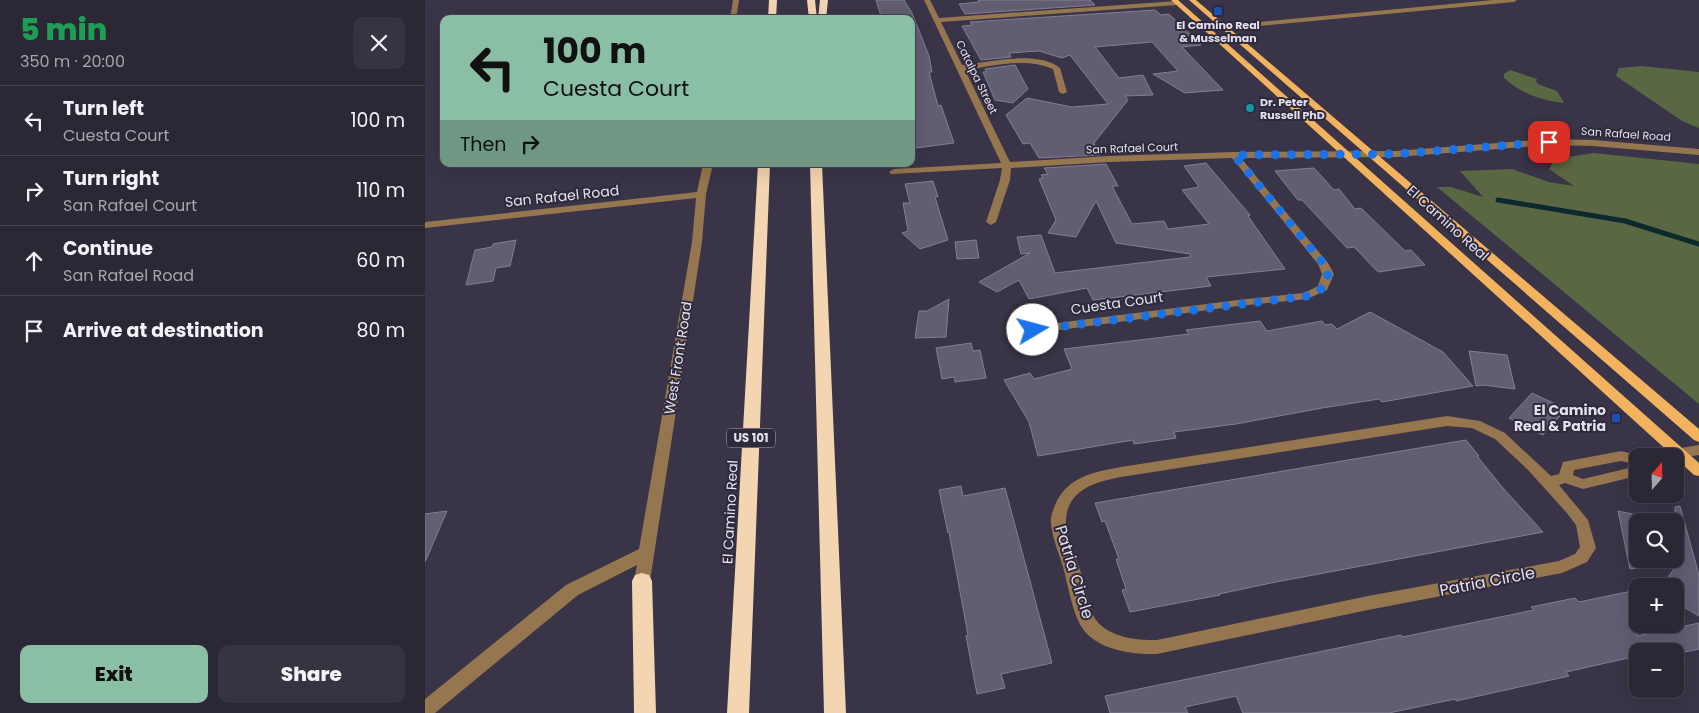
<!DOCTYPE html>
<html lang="en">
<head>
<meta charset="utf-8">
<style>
  :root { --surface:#2b2735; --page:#373341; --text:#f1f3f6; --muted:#a6a5ad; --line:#474450; --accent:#8abfa5 }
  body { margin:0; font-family:Poppins,sans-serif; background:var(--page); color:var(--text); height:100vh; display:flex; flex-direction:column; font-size:19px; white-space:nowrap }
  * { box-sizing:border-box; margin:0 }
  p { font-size:16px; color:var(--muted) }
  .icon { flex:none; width:28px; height:28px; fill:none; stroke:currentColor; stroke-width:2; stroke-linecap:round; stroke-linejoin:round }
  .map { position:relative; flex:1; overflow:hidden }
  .drawer { display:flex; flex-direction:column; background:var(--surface); width:425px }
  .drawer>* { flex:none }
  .banner { position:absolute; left:15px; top:15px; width:475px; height:152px; border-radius:10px; box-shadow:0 5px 20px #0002,0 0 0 1px var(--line); background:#8abfa5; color:#111; overflow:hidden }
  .needle { width:32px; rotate:20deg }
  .fabs { position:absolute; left:1204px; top:448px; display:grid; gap:10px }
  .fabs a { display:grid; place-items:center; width:55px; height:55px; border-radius:10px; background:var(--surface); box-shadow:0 5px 20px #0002,0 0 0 1px var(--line); font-size:25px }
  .pin { position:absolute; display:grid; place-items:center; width:42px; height:42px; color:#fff; margin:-21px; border-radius:10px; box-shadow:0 2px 8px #0006 }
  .me { position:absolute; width:55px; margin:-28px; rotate:82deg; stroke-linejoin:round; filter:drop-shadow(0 0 4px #0008) }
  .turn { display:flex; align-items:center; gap:18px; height:105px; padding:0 20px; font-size:22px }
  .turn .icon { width:65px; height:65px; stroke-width:2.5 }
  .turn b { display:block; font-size:35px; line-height:42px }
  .then { display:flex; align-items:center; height:48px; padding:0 20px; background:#0003; gap:10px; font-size:19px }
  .round { display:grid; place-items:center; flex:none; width:52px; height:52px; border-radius:10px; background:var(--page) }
  .summary { display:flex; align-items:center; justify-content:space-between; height:85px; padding:0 20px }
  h1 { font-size:30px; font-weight:800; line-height:38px; color:#1e9e55 }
  .button { display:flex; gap:10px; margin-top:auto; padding:10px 20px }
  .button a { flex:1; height:58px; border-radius:10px; background:var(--accent); color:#111; font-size:20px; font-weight:800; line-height:58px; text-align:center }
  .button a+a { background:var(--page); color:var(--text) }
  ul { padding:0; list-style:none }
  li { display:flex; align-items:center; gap:15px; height:70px; padding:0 20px; border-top:1px solid var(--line) }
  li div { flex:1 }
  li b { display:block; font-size:19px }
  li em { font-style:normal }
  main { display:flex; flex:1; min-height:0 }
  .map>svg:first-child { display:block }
  .green { fill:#596842 }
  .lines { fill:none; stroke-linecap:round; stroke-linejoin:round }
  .stream { stroke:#0d292d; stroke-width:5 }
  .building { fill:#625d72; stroke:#847e94 }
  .minor { fill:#95764f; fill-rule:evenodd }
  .major { fill:#f2b25e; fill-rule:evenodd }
  .highway { fill:#f3d5b1; fill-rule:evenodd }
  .route { stroke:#1a73e8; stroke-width:9; stroke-dasharray:0 16.2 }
  .transit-dot { fill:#1a4fb4; stroke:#2f293c; stroke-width:2 }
  .culture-dot { fill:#0f9aa8; stroke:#2f293c; stroke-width:2 }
  .labels { text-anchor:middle; stroke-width:4; stroke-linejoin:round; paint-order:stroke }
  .far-poi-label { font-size:11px; font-weight:bold; fill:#e4e1ed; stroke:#2f293c }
  .far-street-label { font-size:11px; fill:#e4e1ed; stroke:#2f293c }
  .shield { fill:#2f293c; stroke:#aeaab8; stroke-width:1 }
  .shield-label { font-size:12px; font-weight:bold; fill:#e4e1ed }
  .street-label { font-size:14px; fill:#e4e1ed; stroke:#2f293c }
  .poi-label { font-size:14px; font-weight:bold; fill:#e4e1ed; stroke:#2f293c; text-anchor:end }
  .near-street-label { font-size:16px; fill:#e4e1ed; stroke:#2f293c }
</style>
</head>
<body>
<main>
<section class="drawer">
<div class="summary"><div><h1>5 min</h1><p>350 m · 20:00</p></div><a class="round"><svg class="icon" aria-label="close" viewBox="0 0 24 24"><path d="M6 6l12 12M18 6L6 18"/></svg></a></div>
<ul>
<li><svg class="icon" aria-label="left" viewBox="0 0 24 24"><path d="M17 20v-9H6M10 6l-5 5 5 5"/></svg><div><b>Turn left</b><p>Cuesta Court</p></div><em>100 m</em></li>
<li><svg class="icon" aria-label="right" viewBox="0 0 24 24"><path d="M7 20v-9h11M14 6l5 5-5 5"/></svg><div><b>Turn right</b><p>San Rafael Court</p></div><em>110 m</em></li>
<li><svg class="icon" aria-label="ahead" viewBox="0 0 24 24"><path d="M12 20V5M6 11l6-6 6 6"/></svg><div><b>Continue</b><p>San Rafael Road</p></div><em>60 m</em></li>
<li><svg class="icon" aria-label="arrive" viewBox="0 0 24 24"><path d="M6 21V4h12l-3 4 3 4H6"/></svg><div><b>Arrive at destination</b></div><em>80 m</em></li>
</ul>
<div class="button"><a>Exit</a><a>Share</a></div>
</section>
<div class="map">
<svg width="1274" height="713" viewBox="0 0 1274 713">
  <rect width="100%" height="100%" fill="#393447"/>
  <path class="green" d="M1217 66 1274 72V128L1257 121 1191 76 1194 68Z
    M1085 70 1112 79 1111 82 1115 85 1132 91 1139 103C1117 101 1095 93 1079 78V74Z
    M1169 153 1274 164V404L1012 187H1026L1058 197 1035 171 1087 169 1124 182 1149 186 1124 169 1130 159Z"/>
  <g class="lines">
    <path class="stream" d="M1073 200 1200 221 1274 244"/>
  </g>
  <path class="building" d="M451 0H479L487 13 504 56 507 72H504L513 106 516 105 529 143 491 148 486 134V19H457Z
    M553 0H665L670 5 540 14 534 4 554 2Z
    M730 10 736 15 744 14 776 45 757 47 798 90 760 93 728 74 753 71 727 42 670 47 694 78 718 75 728 95 700 96 703 100 669 143 675 155 614 158 605 143 598 144 581 115 602 98 647 107 683 104 645 55 637 58 614 51 584 53 586 57 556 60 537 26 547 25 545 22Z
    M590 65 603 89 588 103 570 100 558 72H562L560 69Z
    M781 163 825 215 823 216 860 269 781 277 786 286 668 300 662 288 604 299 594 280 572 292 554 282 605 253 596 254 592 237 616 235 630 273 765 257V254L691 243 671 201 651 237 623 233 631 220 614 179 618 178 616 175 623 174 619 168 681 164 693 186H687L707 224 739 221 743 229 784 224 757 190 774 187 759 166Z
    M889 168 909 190 914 189 930 209 936 208 980 251 986 250 1000 265 953 272 929 247 922 248 877 200H873L850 171Z
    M508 181 513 197H510L523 240 495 249 477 233 483 231 478 203H485L480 184Z
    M91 240 85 266 71 268 68 281 41 285 50 250 67 247 68 244Z
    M551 240 554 258 532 259 530 242Z
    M524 299 521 337 490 338 494 311H502Z
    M945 312 1018 352 1048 386 957 402 954 399 897 408 811 424 749 432 751 438 709 444 708 440 613 456 604 422 579 380 605 373 609 379 647 369 639 349 764 334 761 330 835 321 842 331 897 321 900 325 907 324 912 329Z
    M546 343 548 351 555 350 561 378 530 382 529 377 517 379 511 348Z
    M1044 351 1082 355 1090 389 1058 385 1051 386Z
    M1107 393 1141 409 1118 435 1084 418Z
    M1041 440 1054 456H1052L1078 488 1118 532 851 582 794 594 795 595 705 612 697 590 701 589 691 559H694L680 521 677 522 670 503Z
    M536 486 538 496 580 488 627 663 576 674 580 688 552 694 541 636 543 635 524 532 523 533 514 490Z
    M1255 506 1274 575V616L1250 602V586H1236L1250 568V507Z
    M22 511 0 562V514Z
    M1193 511 1212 515V568L1205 569Z
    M1207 591 1212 597V636L1274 623V649L1250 654V651H1212V656L1141 672 1144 676 1031 701 1030 699 964 713H818L811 696 760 707 763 713H685L680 696 976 635 977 637 1051 622 1109 610 1106 607 1150 598 1154 602Z"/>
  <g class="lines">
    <path class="minor" d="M308 0H314L311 19H305Z
      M499 0H505L514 18 752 1 755 3 752 5 516 22 537 65C564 62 613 50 635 68L642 92 638 94 634 92 628 69C600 57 568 66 540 70L585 162 684 156 809 152 971 151 1124 139 1168 140 1274 149V155L1168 146 1124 145 971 157 816 158 903 263 909 274 902 290 882 299 813 306 590 336 586 335 584 332 586 329 813 300 879 293 893 286 897 274 893 264 807 158 684 162 586 168 585 180 571 222 566 225 561 222 575 180 577 168 466 174 464 172 469 169 576 163Z
      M1068 0H1092L1089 2 781 31 778 29 781 27Z
      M278 164H288L281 194 277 242 225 581 223 586 217 588 211 586 209 581 212 565 153 595 10 713H0V699L141 585 214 549 267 242 271 198 0 228V222L272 192Z
      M1022 416 1055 421 1080 433 1126 476 1134 474 1138 462 1143 461 1196 451 1216 456H1212V476L1158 489 1140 483 1134 485 1163 520 1171 548 1162 562 1137 573 943 610 732 654C708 655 670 650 656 626 647 611 643 585 638 567 634 553 627 538 626 523 625 518 628 510 630 505 642 477 668 472 696 467ZM1022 426 1047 428 1070 439 1103 470 1141 512 1151 525 1155 547 1150 554 1134 561 943 596 732 640C711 640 685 638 671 620 664 611 660 584 656 573 652 561 640 531 641 521 642 489 671 482 696 477ZM1196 461 1205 463 1204 468 1158 479 1148 475 1149 470Z
      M1274 445V455L1250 459V456H1231L1233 452 1238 451Z"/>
    <path class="major" d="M746 0H753L1274 463V476L1269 475Z
      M764 0H771L1274 429V442L1269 440Z"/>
    <path class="highway" d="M344 0H352L351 19H343Z
      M382 0H390L392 19H384Z
      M395 0H403L401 19H393Z
      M333 164H345L324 713H302Z
      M385 164H397L421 713H399Z
      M217 573 224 575 227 581 231 713H209L207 581 210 575Z"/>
  </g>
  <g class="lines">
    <path class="route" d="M608 330 882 296 898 288 903 274 898 263 809 155 971 154 1124 142"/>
  </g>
  <g class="transit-dot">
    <rect x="788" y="6" width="10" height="10" rx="2.5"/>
    <rect x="1186" y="413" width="10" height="10" rx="2.5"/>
  </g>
  <circle class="culture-dot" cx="825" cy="108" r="5"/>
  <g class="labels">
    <g class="far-poi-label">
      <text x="793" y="29">El Camino Real<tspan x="793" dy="13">&amp; Musselman</tspan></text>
      <text x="835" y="106" text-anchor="start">Dr. Peter<tspan x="835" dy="13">Russell PhD</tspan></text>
    </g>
    <g class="far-street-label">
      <text transform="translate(552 77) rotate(64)" y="4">Catalpa Street</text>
      <text transform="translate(1201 134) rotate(4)" y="4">San Rafael Road</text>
      <text transform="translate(707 148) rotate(-2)" y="4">San Rafael Court</text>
    </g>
    <rect class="shield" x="302" y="428.5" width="48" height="19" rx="4"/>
    <g class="shield-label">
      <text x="326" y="442">US 101</text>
    </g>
    <g class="street-label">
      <text transform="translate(137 196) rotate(-6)" y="5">San Rafael Road</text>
      <text transform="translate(1023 223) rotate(42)" y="5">El Camino Real</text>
      <text transform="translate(692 303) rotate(-8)" y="5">Cuesta Court</text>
      <text transform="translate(253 358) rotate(-81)" y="5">West Front Road</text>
      <text transform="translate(305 512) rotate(-87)" y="5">El Camino Real</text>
    </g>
    <g class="poi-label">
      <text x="1181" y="415">El Camino<tspan x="1181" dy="16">Real &amp; Patria</tspan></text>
    </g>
    <g class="near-street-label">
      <text transform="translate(650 572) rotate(73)" y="6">Patria Circle</text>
      <text transform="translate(1062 581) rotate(-11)" y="6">Patria Circle</text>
    </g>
  </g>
</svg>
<div class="fabs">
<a><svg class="needle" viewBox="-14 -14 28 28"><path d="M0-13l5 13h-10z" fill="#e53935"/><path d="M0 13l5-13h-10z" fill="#a6a5ad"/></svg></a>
<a><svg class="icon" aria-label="search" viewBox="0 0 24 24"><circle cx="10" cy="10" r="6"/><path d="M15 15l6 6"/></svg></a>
<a>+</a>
<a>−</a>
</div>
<div class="pin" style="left:1124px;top:142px;background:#d93025"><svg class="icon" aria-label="arrive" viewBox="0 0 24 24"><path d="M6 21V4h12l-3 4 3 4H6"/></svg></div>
<svg class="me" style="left:608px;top:330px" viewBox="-20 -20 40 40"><circle r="19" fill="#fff"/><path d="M0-13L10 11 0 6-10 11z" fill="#1a73e8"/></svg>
<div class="banner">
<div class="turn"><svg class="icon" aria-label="left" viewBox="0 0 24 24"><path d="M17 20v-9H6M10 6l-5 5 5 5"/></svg><div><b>100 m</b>Cuesta Court</div></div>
<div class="then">Then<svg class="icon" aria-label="right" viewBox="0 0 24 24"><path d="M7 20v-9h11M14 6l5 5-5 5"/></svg></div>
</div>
</div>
</main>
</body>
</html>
